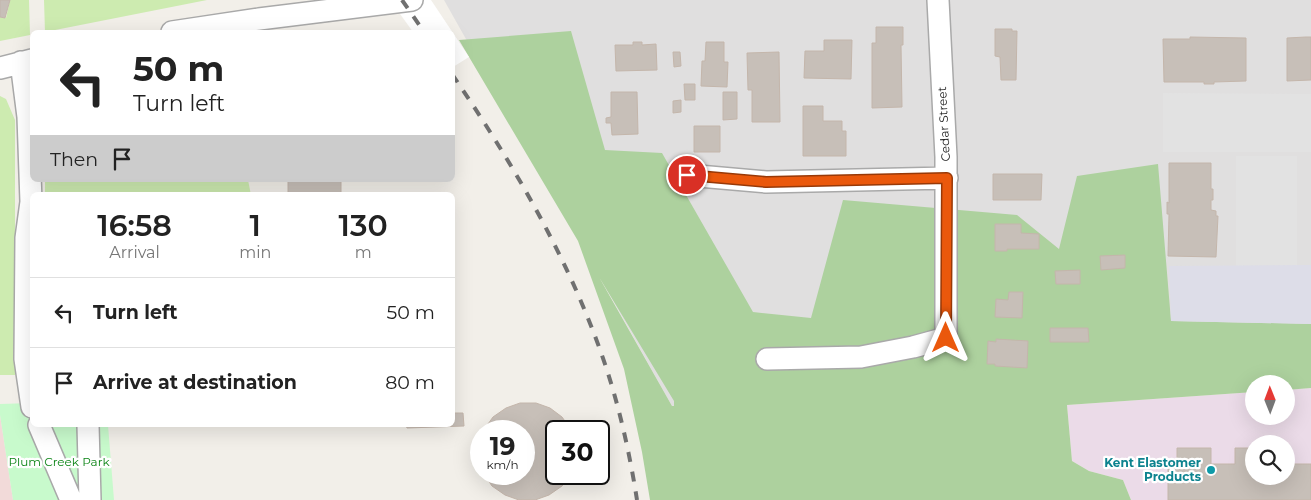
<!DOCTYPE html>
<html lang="en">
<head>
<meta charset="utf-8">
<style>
  :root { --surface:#fff; --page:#f6f6f6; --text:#222; --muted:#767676; --line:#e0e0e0 }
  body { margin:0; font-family:Montserrat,sans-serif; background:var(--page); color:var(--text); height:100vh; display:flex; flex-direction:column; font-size:19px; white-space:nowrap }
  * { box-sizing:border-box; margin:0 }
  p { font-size:16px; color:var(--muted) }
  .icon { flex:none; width:28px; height:28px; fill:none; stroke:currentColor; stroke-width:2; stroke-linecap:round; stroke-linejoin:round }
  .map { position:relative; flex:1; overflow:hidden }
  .panel { position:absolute; left:30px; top:192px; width:425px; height:235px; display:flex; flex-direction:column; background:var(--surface); border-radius:8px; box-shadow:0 5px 20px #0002 }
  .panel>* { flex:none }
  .guide { position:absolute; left:30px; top:30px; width:425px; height:152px; border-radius:8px; box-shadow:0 5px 20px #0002; background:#fff; color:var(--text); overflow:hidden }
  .needle { width:32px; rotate:359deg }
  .buttons { position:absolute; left:1245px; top:375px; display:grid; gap:10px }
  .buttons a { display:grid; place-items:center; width:50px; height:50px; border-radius:50%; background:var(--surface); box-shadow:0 5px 20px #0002; font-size:25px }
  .speed { position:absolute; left:470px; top:420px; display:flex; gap:10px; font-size:25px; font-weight:700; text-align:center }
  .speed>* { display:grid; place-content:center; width:65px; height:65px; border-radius:50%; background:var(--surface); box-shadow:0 5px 20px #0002; line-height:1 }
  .speed small { font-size:12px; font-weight:400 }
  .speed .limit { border:2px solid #111; border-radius:8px; background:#fff; color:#111 }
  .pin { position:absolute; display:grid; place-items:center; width:42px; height:42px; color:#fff; margin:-21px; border:2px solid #fff; border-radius:50%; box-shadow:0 1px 5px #0007 }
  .me { position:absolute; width:55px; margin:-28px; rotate:0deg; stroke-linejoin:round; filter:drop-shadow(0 0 4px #0008) }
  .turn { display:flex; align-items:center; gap:18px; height:105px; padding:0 20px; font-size:22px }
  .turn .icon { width:65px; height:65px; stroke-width:2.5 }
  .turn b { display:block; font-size:35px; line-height:42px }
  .then { display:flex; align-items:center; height:48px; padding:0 20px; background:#0003; gap:10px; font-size:19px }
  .eta { display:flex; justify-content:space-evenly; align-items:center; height:85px; text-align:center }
  .eta b { font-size:30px; font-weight:600; line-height:35px }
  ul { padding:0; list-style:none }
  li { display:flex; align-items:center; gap:15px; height:70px; padding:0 20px; border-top:1px solid var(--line) }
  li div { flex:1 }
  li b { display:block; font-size:19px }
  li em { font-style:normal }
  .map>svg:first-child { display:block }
  .residential { fill:#e0dfdf }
  .commercial { fill:#f2dad9 }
  .industrial { fill:#ebdbe8; fill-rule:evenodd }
  .grass { fill:#cdebb0 }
  .forest { fill:#add19e; fill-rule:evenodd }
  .park { fill:#c8facc }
  .parking { fill:#e2e2e2 }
  .plaza { fill:#dddde8 }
  .pier { fill:#fff }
  .building { fill:#c7bfb8; stroke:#c4b6ab }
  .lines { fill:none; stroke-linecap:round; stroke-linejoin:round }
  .minor-casing { stroke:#a9a9a9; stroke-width:24 }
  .minor { stroke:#fff; stroke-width:21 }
  .rail { stroke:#707070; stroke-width:4; stroke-dasharray:10 10; stroke-linecap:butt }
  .route-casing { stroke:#983908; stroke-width:12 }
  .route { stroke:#ea580c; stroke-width:9 }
  .culture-dot { fill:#0f9aa8; stroke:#fff; stroke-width:2 }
  .labels { text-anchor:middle; stroke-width:4.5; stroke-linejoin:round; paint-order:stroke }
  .street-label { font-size:12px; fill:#222; stroke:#fff }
  .park-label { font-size:12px; fill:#0c8416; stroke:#fff }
  .culture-label { font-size:12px; font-weight:bold; fill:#0d838f; stroke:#fff; text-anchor:end }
</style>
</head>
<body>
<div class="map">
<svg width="1311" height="500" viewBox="0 0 1311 500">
  <rect width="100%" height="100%" fill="#f2efe9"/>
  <path class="residential" d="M444 0H1311V384H1254L1061 390 672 406Z"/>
  <path class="commercial" d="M0 415 13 500H0Z"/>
  <path class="industrial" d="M1311 388V500H1131L1123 480 1089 471 1072 461 1067 405 1254 392V416H1286V390ZM1254 444H1286V476H1254Z"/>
  <path class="grass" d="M10 0H29L30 35 0 41V17L6 18Z
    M44 0H207L45 32Z
    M0 96 6 99 15 120V375H0Z
    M45 180H248L251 195H45Z"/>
  <path class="forest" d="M571 31 605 150 662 153 753 312 811 318 843 200 1017 215 1059 249 1077 176 1158 164 1171 321 1311 324V388L1286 390V384H1254V392L1067 405 1072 461 1089 471 1123 480 1131 500H650L642 452 624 369 578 241 459 40ZM599 277 674 401V406H672Z"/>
  <path class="park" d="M32 403V425H108L114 500H13L0 415V404Z"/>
  <path class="parking" d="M1163 93 1311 94V152H1163Z
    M1236 156H1297V265L1236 266Z"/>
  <path class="plaza" d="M1311 265V324L1171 321 1169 266Z"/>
  <path class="pier" d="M390 0H431L469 57 453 67 452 32H413Z"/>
  <path class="building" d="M0 0H10L5 18 0 17Z
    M876 27H903V45H901L902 107 872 108V43H876Z
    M995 29H1012V31H1017L1016 80H1001L1000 57 995 56Z
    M1190 37 1246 38V81L1214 82V84H1204V82H1164L1163 39H1190Z
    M1306 37H1311V80L1287 81V38Z
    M824 40H852L851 79 804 78 805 51H824Z
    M633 42H642V45L656 44 657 70 616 71 615 45H633Z
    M706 42H724V62H728L727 87 701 86 702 61H705Z
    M673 52H680L681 66 674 67Z
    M779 52 780 122H752V90H748L747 53Z
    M684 84H695V100H685Z
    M611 92H637L638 134 612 135 611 123H606V118L611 117Z
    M723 92H737V119L723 120Z
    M681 100V112L673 113V101Z
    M803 106H823V121H842V131H846V156H803Z
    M694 126H720V152H694Z
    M1169 163H1211V189H1213V200H1211V210L1216 211V216H1218L1216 257 1168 256 1169 214H1167V202L1169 203Z
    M993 174H1042L1041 200H993Z
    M288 180H341V195H288Z
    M995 224H1021V233L1039 234V249H1007V251H995Z
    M1125 255V268L1101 270 1100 256Z
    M1080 270V284H1056L1055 271Z
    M1009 292H1023L1022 318 995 317 996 299 1008 300Z
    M1050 328H1088L1089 342H1050Z
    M996 339 1028 341 1027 368 995 366V364H987L988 341 996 342Z
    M520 403H536L550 408 562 417 572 431H556V474H571L562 486 549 495 535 500H519L505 495 492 486 484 474H524V431H483L493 417 506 408Z
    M452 413H463L464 426 407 428 406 425H452Z
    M481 437V466L479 459V443Z
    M1177 448H1211V464H1235V448H1254V476H1286V464H1311V500H1168V464H1177Z"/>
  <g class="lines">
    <defs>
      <path id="minor" d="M172 32 259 19 412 0
        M21 62 28 117 31 202 26 238 25 359 32 407
        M0 68 32 60
        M687 175 766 182 947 178
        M767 359 861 357 913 347 946 338V157L938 0
        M39 425 71 500
        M88 425 90 500"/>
    </defs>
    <use href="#minor" class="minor-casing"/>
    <use href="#minor" class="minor"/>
    <path class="rail" d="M402 0 424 32
      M452 74C514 165 571 262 606 367 620 410 630 455 637 500"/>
  </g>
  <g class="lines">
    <defs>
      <path id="route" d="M687 175 766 182 947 178 946 338"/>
    </defs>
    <use href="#route" class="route-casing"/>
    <use href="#route" class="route"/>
  </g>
  <circle class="culture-dot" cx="1211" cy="470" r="5"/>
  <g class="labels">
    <g class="street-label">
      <text transform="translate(944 124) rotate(-93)" y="4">Cedar Street</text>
    </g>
    <g class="park-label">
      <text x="59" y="466">Plum Creek Park</text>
    </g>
    <g class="culture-label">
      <text x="1201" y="467">Kent Elastomer<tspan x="1201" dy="14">Products</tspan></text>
    </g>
  </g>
</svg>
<div class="buttons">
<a><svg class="needle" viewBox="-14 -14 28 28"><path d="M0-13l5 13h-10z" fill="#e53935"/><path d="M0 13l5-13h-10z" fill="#767676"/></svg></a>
<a><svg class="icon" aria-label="search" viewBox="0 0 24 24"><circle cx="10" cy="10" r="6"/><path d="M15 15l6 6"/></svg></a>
</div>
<div class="speed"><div>19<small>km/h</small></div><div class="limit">30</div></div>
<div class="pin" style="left:687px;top:175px;background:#d93025"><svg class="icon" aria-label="arrive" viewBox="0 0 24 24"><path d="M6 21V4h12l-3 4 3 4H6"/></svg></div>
<svg class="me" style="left:946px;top:338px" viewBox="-20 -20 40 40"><path d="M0-17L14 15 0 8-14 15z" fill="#ea580c" stroke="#fff" stroke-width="4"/></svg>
<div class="guide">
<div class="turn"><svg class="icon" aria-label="left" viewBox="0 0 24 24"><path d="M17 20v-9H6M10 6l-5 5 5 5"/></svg><div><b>50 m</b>Turn left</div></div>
<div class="then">Then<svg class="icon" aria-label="arrive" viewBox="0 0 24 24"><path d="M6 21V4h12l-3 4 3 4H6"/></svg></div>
</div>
<section class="panel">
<div class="eta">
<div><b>16:58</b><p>Arrival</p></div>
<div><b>1</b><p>min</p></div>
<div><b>130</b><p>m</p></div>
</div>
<ul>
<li><svg class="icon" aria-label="left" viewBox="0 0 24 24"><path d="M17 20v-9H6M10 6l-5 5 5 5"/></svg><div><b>Turn left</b></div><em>50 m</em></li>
<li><svg class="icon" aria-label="arrive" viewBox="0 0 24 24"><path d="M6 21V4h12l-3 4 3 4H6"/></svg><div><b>Arrive at destination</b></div><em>80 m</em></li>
</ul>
</section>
</div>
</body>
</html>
